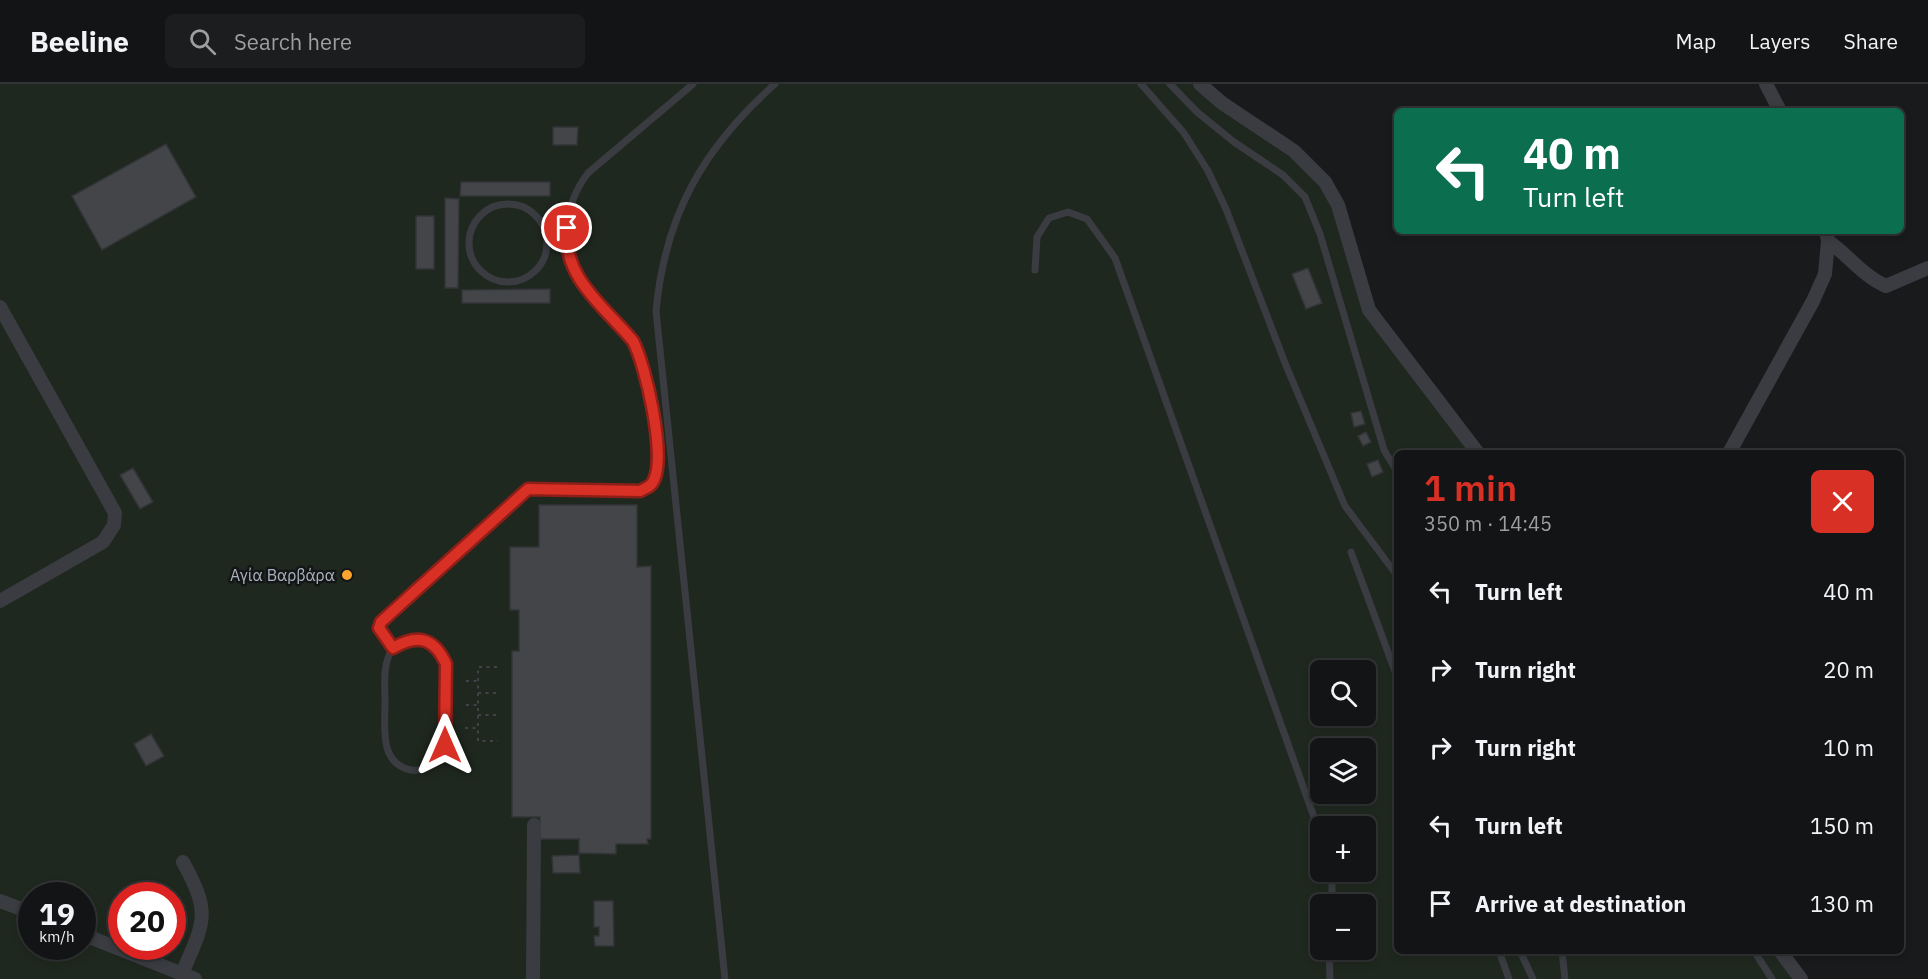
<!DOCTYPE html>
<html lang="en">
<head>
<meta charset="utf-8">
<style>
  :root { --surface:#131415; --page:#1c1d1e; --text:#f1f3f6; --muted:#9d9ea0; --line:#323334; --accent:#d93025 }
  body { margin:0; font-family:"IBM Plex Sans",sans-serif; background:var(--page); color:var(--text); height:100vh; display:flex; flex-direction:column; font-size:22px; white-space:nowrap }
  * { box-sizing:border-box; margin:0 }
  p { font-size:20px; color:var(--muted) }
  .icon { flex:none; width:33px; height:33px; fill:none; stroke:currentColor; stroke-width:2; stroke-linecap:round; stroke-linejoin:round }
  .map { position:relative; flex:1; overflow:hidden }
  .panel { position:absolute; left:1394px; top:366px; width:510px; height:504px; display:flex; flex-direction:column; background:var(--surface); border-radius:9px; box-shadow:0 3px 9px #0003,0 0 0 2px var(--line) }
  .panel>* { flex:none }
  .top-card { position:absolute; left:1394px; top:24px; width:510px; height:126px; border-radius:9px; box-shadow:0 3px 9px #0003,0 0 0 2px var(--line); background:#0b6e4f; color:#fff; overflow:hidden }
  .tools { position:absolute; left:1310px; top:576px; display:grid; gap:12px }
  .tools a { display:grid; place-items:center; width:66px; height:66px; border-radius:9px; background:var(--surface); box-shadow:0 3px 9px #0003,0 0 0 2px var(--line); font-size:30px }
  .speed { position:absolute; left:18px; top:798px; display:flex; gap:12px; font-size:30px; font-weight:700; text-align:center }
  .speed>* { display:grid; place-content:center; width:78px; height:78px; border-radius:50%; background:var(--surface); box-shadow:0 3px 9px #0003,0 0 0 2px var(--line); line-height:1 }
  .speed small { font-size:15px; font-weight:400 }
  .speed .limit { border:9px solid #d22; background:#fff; color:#111 }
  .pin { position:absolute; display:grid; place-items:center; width:51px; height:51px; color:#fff; margin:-26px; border:3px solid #fff; border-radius:50%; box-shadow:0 2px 6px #0007 }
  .me { position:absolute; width:66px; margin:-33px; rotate:0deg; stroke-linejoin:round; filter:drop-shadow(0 0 4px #0008) }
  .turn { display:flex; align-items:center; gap:21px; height:126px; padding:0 30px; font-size:27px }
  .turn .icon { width:78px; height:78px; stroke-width:2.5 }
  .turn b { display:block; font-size:42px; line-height:51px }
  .round { display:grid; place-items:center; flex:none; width:63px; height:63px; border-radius:9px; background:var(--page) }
  .head { display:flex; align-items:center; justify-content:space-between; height:102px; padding:0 30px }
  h1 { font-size:36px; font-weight:600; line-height:45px; color:var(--accent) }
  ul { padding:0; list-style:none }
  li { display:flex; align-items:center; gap:18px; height:78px; padding:0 30px }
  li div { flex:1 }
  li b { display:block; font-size:22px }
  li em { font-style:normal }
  header { display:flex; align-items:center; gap:36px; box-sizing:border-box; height:84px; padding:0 30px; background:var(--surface); border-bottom:2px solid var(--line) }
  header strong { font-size:28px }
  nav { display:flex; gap:33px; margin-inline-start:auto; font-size:21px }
  .search { width:420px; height:54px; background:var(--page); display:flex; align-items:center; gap:15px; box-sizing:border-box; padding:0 21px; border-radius:9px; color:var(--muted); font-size:22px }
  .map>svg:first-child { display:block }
  .green { fill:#1f281f; fill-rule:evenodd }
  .building { fill:#434549; stroke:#333438; stroke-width:1.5 }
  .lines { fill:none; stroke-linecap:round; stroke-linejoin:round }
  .path { stroke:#404349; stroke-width:2; stroke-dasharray:3 4.5; stroke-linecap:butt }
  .lane { stroke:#3a3c42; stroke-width:7 }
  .street { stroke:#3a3c42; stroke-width:14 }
  .route-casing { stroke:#8d1f18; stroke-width:15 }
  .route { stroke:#d93025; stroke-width:10 }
  .poi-dot { fill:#ffa32f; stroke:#141517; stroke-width:2 }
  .labels { text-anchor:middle; stroke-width:5; stroke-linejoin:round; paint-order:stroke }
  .poi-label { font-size:16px; fill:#abb2bd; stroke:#141517; text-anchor:end }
</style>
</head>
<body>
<header>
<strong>Beeline</strong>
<div class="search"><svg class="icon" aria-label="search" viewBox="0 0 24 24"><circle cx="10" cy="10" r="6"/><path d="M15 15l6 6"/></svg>Search here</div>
<nav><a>Map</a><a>Layers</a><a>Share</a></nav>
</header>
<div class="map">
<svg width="1928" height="895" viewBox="0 0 1928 895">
  <rect width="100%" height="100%" fill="#191a1c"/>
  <path class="green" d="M0 0H1193L1230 32 1305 83 1326 112 1338 137 1366 233 1470 369H1396V867H1772L1794 895H0ZM1320 586H1365V632H1320ZM1320 664H1365V710H1320ZM1320 742H1365V788H1320ZM32 812H82V862H32ZM122 812H172V862H122ZM1320 820H1365V866H1320Z"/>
  <path class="building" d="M553 43H578L577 61H553Z
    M166 60 196 113 102 166 72 112Z
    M461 98H550V112H460Z
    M445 114 459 115 458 204H445Z
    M416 132H434V185H416Z
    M1308 184 1322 219 1306 225 1292 190Z
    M550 205V219H462V206Z
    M1361 327 1365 340 1354 343 1351 329Z
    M1366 348 1371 358 1363 362 1358 352Z
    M1378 376 1383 388 1372 393 1367 380Z
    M133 384 153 418 140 425 120 391Z
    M539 421H637V483L651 482V755H647L648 760H616V770L579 769V755H540V733H512V567H519V526H510V463H539Z
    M151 650 164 672 146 682 134 660Z
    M579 771 580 789H553L552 772Z
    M594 817H613L614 862H595L594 852H599V843H594Z"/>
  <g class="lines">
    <path class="path" d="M497 583H478V657H498
      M466 597H478
      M478 609H498
      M466 621H478
      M478 631H498
      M465 644H478"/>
    <path class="lane" d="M1141 0 1184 49 1208 87 1226 125 1285 279 1345 422 1396 490
      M1170 0 1197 28 1234 58 1283 91 1305 113 1320 150 1384 366 1396 386
      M469 159a39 39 0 1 1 78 0a39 39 0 1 1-78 0Z
      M547 158 566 159
      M1035 186 1037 153 1049 134 1068 128 1087 135 1115 174 1320 750
      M1351 468 1396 590
      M415 555 435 561 446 580 445 661 437 678C428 684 421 687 411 686 379 680 385 643 385 619 385 600 382 580 393 564Z
      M393 564 379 544 381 538 528 404 640 407C645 404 651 403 654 396 665 375 646 278 633 258 622 240 604 226 590 210 559 174 560 126 588 89L693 0
      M1332 820V788
      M1329 866 1330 895
      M1499 867 1509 895
      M1520 867 1533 895
      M1562 867 1565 895
      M1754 867 1772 895
      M725 895 656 227C665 131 703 64 775 0"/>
    <path class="street" d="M1200 0 1222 19 1294 67 1325 98 1338 121 1369 226 1478 369
      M1766 0 1780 27
      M1828 157C1848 171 1863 192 1886 202L1928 184
      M0 223 115 429 114 441 103 458 0 517
      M1729 369 1813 217 1825 190 1828 157 1826 147
      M0 817 32 829
      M82 850 195 895
      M1780 867 1801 895
      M182 890C204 837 212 831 183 778
      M533 895 534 741"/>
  </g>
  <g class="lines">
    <defs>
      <path id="route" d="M445 661 446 580C434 553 417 550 393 564L379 544 381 538 528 405 640 407C646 404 652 402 654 396 666 371 646 282 633 257 605 223 562 194 567 144"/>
    </defs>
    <use href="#route" class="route-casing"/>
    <use href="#route" class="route"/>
  </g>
  <circle class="poi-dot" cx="347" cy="491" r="6"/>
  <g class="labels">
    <g class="poi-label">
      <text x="335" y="497">Αγία Βαρβάρα</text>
    </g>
  </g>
</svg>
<div class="tools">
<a><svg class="icon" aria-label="search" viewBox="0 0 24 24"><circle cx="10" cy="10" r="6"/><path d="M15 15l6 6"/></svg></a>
<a><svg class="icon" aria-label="layers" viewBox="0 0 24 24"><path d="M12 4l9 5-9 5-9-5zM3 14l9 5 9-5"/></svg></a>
<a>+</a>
<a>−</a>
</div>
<div class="speed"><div>19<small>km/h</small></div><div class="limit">20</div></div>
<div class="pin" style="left:567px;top:144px;background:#d93025"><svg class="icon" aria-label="arrive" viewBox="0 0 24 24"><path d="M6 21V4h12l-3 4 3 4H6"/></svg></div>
<svg class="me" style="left:445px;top:661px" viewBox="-20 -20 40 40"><path d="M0-17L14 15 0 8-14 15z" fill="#d93025" stroke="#fff" stroke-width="4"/></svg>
<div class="top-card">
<div class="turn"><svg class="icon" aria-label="left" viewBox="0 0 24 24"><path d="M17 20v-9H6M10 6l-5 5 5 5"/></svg><div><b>40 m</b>Turn left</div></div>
</div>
<section class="panel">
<div class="head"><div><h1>1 min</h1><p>350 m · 14:45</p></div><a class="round" style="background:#d93025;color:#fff"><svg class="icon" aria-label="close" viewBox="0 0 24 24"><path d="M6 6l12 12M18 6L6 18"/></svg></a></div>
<ul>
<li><svg class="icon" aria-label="left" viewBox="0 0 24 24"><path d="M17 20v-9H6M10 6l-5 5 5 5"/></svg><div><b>Turn left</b></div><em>40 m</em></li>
<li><svg class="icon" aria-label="right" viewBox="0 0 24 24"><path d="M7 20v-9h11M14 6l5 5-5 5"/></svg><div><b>Turn right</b></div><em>20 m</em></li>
<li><svg class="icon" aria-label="right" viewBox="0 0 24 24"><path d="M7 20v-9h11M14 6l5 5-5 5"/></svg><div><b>Turn right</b></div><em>10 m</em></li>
<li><svg class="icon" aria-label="left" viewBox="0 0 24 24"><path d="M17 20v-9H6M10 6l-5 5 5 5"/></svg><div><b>Turn left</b></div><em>150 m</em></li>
<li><svg class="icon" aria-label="arrive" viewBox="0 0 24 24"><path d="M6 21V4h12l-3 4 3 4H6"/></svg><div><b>Arrive at destination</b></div><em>130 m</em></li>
</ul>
</section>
</div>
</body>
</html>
